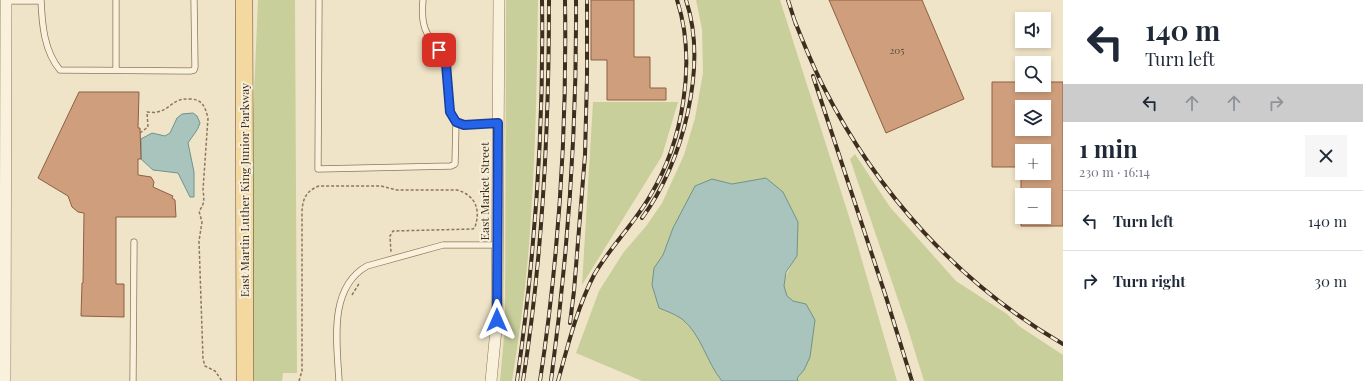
<!DOCTYPE html>
<html lang="en">
<head>
<meta charset="utf-8">
<style>
  :root { --surface:#fff; --page:#f6f6f7; --text:#1f2937; --muted:#747a83; --line:#e0e1e3 }
  body { margin:0; font-family:"Playfair Display",serif; background:var(--page); color:var(--text); height:100vh; display:flex; flex-direction:column; font-size:15px; white-space:nowrap }
  * { box-sizing:border-box; margin:0 }
  p { font-size:13px; color:var(--muted) }
  .icon { flex:none; width:22px; height:22px; fill:none; stroke:currentColor; stroke-width:2; stroke-linecap:round; stroke-linejoin:round }
  .map { position:relative; flex:1; overflow:hidden }
  .sheet { display:flex; flex-direction:column; background:var(--surface); width:300px }
  .sheet>* { flex:none }
  .banner { background:#fff; color:var(--text); overflow:hidden }
  .buttons { position:absolute; left:1015px; top:12px; display:grid; gap:8px }
  .buttons a { display:grid; place-items:center; width:36px; height:36px; border-radius:0px; background:var(--surface); box-shadow:0 2px 6px #0003; font-size:20px }
  .pin { position:absolute; display:grid; place-items:center; width:34px; height:34px; color:#fff; margin:-17px; border-radius:8px; box-shadow:0 2px 6px #0006 }
  .me { position:absolute; width:44px; margin:-22px; rotate:0deg; stroke-linejoin:round; filter:drop-shadow(0 0 3px #0008) }
  .turn { display:flex; align-items:center; gap:14px; height:84px; padding:0 16px; font-size:18px }
  .turn .icon { width:52px; height:52px; stroke-width:2.5 }
  .turn b { display:block; font-size:28px; line-height:34px }
  .lanes { display:flex; align-items:center; height:38px; padding:0 16px; background:#0003; justify-content:center; gap:20px; direction:ltr }
  .lanes .off { opacity:.35 }
  .round { display:grid; place-items:center; flex:none; width:42px; height:42px; border-radius:0px; background:var(--page) }
  .overview { display:flex; align-items:center; justify-content:space-between; height:68px; padding:0 16px }
  h1 { font-size:24px; font-weight:700; line-height:30px }
  ul { padding:0; list-style:none }
  li { display:flex; align-items:center; gap:12px; height:60px; padding:0 16px; border-top:1px solid var(--line) }
  li div { flex:1 }
  li b { display:block; font-size:15px }
  li em { font-style:normal }
  main { display:flex; flex:1; min-height:0 }
  .map>svg:first-child { display:block }
  .green { fill:#c9cf9b }
  .water { fill:#a9c4bc; stroke:#6f938a }
  .building { fill:#cf9f7d; stroke:#8d5f41; fill-rule:evenodd }
  .lines { fill:none; stroke-linecap:round; stroke-linejoin:round }
  .lane-casing { stroke:#8d765c; stroke-width:7 }
  .street-casing { stroke:#8d765c; stroke-width:12 }
  .primary-casing { stroke:#5b4430; stroke-width:18 }
  .path { stroke:#8d765c; stroke-width:1.5; stroke-dasharray:3 2; stroke-linecap:butt }
  .lane { stroke:#faf1dc; stroke-width:5.5 }
  .street { stroke:#faf1dc; stroke-width:11 }
  .primary { stroke:#f3d9a0; stroke-width:17 }
  .rail-casing { stroke:#3d2e20; stroke-width:4 }
  .rail { stroke:#f7eed8; stroke-width:2.5; stroke-dasharray:8; stroke-linecap:butt }
  .route-casing { stroke:#184099; stroke-width:10 }
  .route { stroke:#2563eb; stroke-width:7 }
  .labels { text-anchor:middle; stroke-width:4; stroke-linejoin:round; paint-order:stroke }
  .number-label { font-size:10px; fill:#624a37 }
  .street-label { font-size:12px; fill:#3d2e20; stroke:#f7eed8 }
</style>
</head>
<body>
<main>
<div class="map">
<svg width="1063" height="381" viewBox="0 0 1063 381">
  <rect width="100%" height="100%" fill="#f0e4c8"/>
  <path class="green" d="M258 0H295L297 373H283L282 381H252L253 116Z
    M506 0H538C537 72 536 144 531 215 528 271 521 326 512 381H500L505 325Z
    M696 0H780L852 226 897 381H798L797 378 804 370 806 304C802 303 797 303 794 301 774 292 789 268 797 256L766 178 732 184 712 179 673 228 663 255 654 269 659 308C666 311 675 314 682 319 702 335 706 362 722 381H642L576 353 599 291 623 253 647 225 662 203 684 155 695 118 703 73 702 29Z
    M593 102H678L662 156 582 285Z
    M855 154 890 207 956 281 1007 314 1019 326 1063 355V381H924L907 326 850 159Z"/>
  <path class="water" d="M193 113 197 116 200 123C198 131 192 136 188 143L194 172V197H190L178 173 153 170 141 159V139L152 133 165 136 170 133 177 118 182 114Z
    M766 178 783 192 798 222 797 256 786 272 784 286 787 296 793 301 806 304 815 320 810 357 804 370 797 378 798 381H722C706 362 702 335 682 319 675 314 666 311 659 308L652 285 654 268 663 255 673 228 695 186 712 179 732 184Z"/>
  <path class="building" d="M591 0H634V57H650V88H666V100H607V60H591Z
    M829 0H922L964 99 886 133Z
    M992 82H1022V85H1044V82H1063V226H1021V217H1044V195H1021V173H1044V151H1022V167H992ZM1022 107H1044V129H1022Z
    M79 92H139L138 128H140L141 159H138V175L151 177 154 182 153 187 173 196 172 198 175 200 176 217H116V284H124V317L81 316 82 283H83L84 213 78 212 72 207 68 196 38 178Z"/>
  <g class="lines">
    <defs>
      <path id="lane" d="M41 0C42 24 44 51 60 70L190 71 194 70 195 67 194 0
        M116 0V70
        M319 0 318 169 451 166 455 164 456 122
        M423 0C422 10 422 24 427 33 432 44 443 53 446 65 450 86 445 103 456 122L464 125 498 123
        M6 1H41
        M133 381 134 242
        M339 381C337 343 328 288 367 266L443 245H498"/>
      <path id="street" d="M5 381 6 0
        M491 381 497 319 499 0"/>
      <path id="primary" d="M244 0 245 381"/>
    </defs>
    <use href="#lane" class="lane-casing"/>
    <use href="#street" class="street-casing"/>
    <use href="#primary" class="primary-casing"/>
    <path class="path" d="M140 133 148 127 147 112C150 112 154 113 157 112 172 109 171 98 191 99 203 100 205 107 208 118L203 190C204 198 205 204 199 211L202 222 199 241 203 359 205 366 215 371 222 381
      M352 295 360 282
      M299 381 302 371V214C302 201 305 191 319 186H381L397 190H457C475 195 481 209 475 227L473 229 393 231 390 236 391 253"/>
    <use href="#lane" class="lane"/>
    <use href="#street" class="street"/>
    <use href="#primary" class="primary"/>
    <defs>
      <path id="rail" d="M788 0 796 25
        M794 19C803 42 812 64 823 86 877 193 959 284 1063 344
        M813 76 886 297 912 381
        M642 218C683 163 708 66 686 0
        M570 323 574 291 585 155 587 77V0
        M517 381C535 255 544 128 542 0
        M523 381C543 255 549 127 549 0
        M540 381C559 256 567 127 565 0
        M551 381C568 254 577 128 576 0
        M558 381C568 345 577 308 594 275 610 247 634 224 650 196 683 142 697 61 677 0"/>
    </defs>
    <use href="#rail" class="rail-casing"/>
    <use href="#rail" class="rail"/>
  </g>
  <g class="lines">
    <defs>
      <path id="route" d="M439 50 446 64 450 112 456 122 464 125 498 123 497 320"/>
    </defs>
    <use href="#route" class="route-casing"/>
    <use href="#route" class="route"/>
  </g>
  <g class="labels">
    <g class="number-label">
      <text x="897" y="54">205</text>
    </g>
    <g class="street-label">
      <text transform="translate(245 190) rotate(-90)" y="4">East Martin Luther King Junior Parkway</text>
      <text transform="translate(485 191) rotate(-90)" y="4">East Market Street</text>
    </g>
  </g>
</svg>
<div class="buttons">
<a><svg class="icon" aria-label="sound" viewBox="0 0 24 24"><path d="M4 9h4l5-4v14l-5-4H4zM17 9q2 3 0 6"/></svg></a>
<a><svg class="icon" aria-label="search" viewBox="0 0 24 24"><circle cx="10" cy="10" r="6"/><path d="M15 15l6 6"/></svg></a>
<a><svg class="icon" aria-label="layers" viewBox="0 0 24 24"><path d="M12 4l9 5-9 5-9-5zM3 14l9 5 9-5"/></svg></a>
<a>+</a>
<a>−</a>
</div>
<div class="pin" style="left:439px;top:50px;background:#d93025"><svg class="icon" aria-label="arrive" viewBox="0 0 24 24"><path d="M6 21V4h12l-3 4 3 4H6"/></svg></div>
<svg class="me" style="left:497px;top:320px" viewBox="-20 -20 40 40"><path d="M0-17L14 15 0 8-14 15z" fill="#2563eb" stroke="#fff" stroke-width="4"/></svg>
</div>
<section class="sheet">
<div class="banner">
<div class="turn"><svg class="icon" aria-label="left" viewBox="0 0 24 24"><path d="M17 20v-9H6M10 6l-5 5 5 5"/></svg><div><b>140 m</b>Turn left</div></div>
<div class="lanes"><svg class="icon" aria-label="left" viewBox="0 0 24 24"><path d="M17 20v-9H6M10 6l-5 5 5 5"/></svg><svg class="icon off" aria-label="ahead" viewBox="0 0 24 24"><path d="M12 20V5M6 11l6-6 6 6"/></svg><svg class="icon off" aria-label="ahead" viewBox="0 0 24 24"><path d="M12 20V5M6 11l6-6 6 6"/></svg><svg class="icon off" aria-label="right" viewBox="0 0 24 24"><path d="M7 20v-9h11M14 6l5 5-5 5"/></svg></div>
</div>
<div class="overview"><div><h1>1 min</h1><p>230 m · 16:14</p></div><a class="round"><svg class="icon" aria-label="close" viewBox="0 0 24 24"><path d="M6 6l12 12M18 6L6 18"/></svg></a></div>
<ul>
<li><svg class="icon" aria-label="left" viewBox="0 0 24 24"><path d="M17 20v-9H6M10 6l-5 5 5 5"/></svg><div><b>Turn left</b></div><em>140 m</em></li>
<li><svg class="icon" aria-label="right" viewBox="0 0 24 24"><path d="M7 20v-9h11M14 6l5 5-5 5"/></svg><div><b>Turn right</b></div><em>30 m</em></li>
</ul>
</section>
</main>
</body>
</html>
